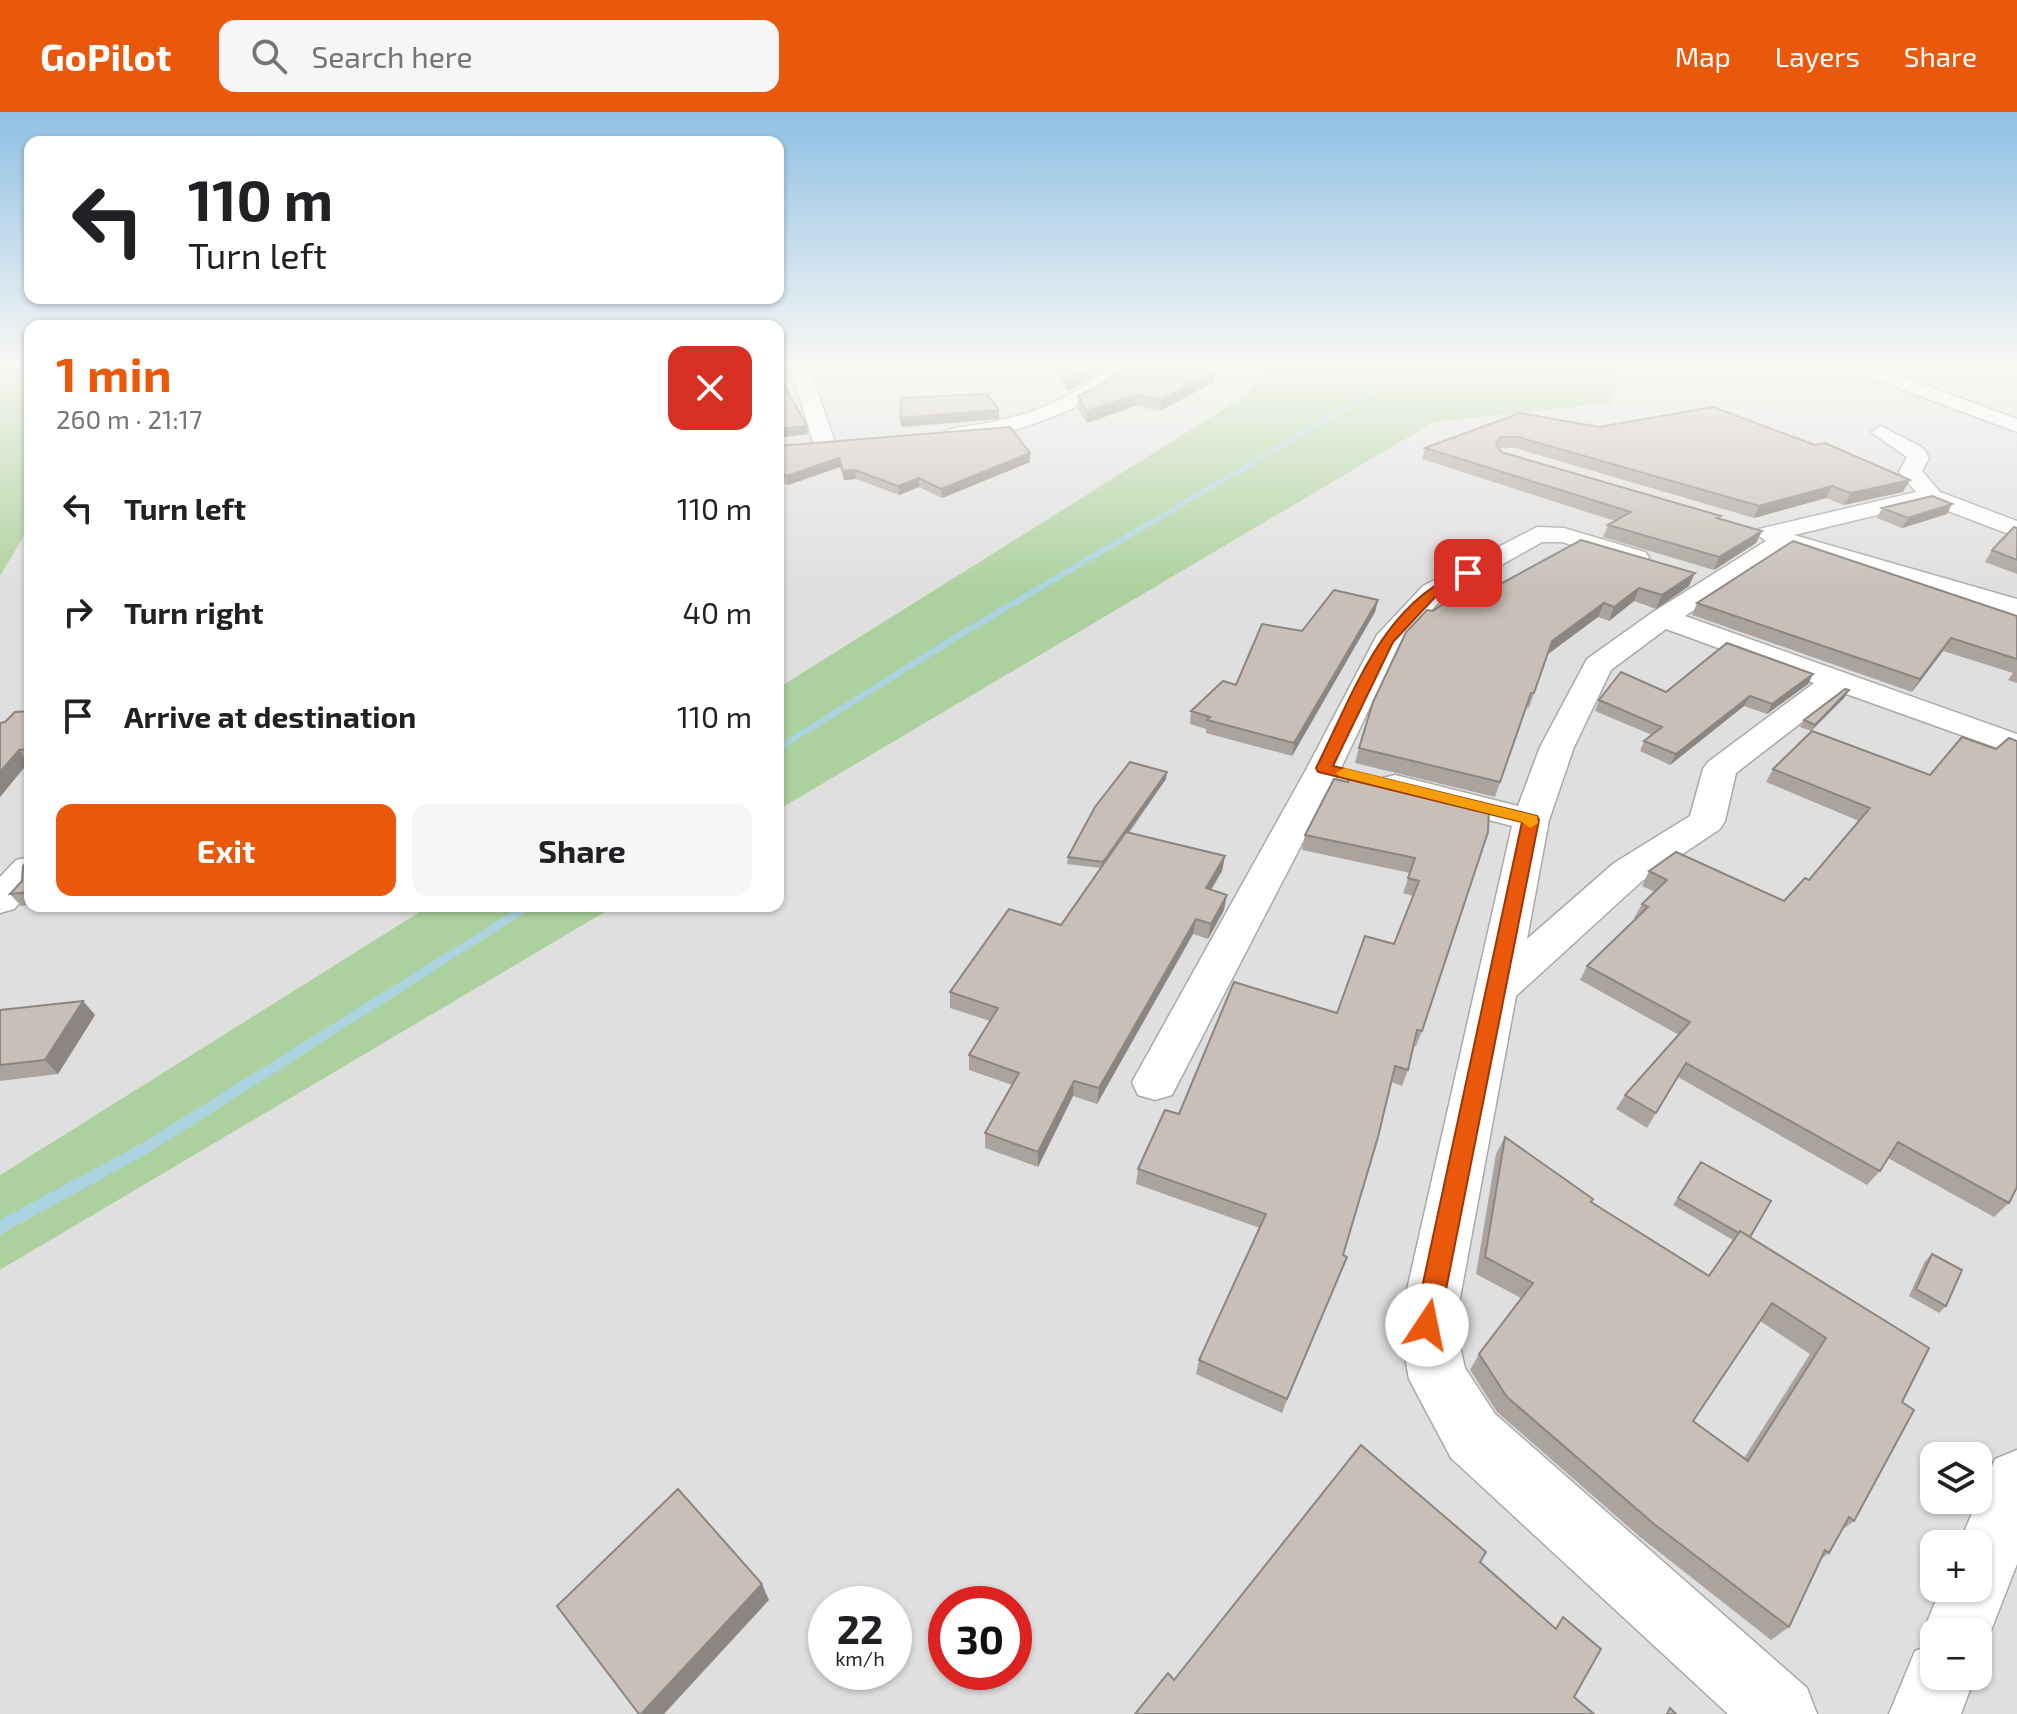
<!DOCTYPE html>
<html lang="en">
<head>
<meta charset="utf-8">
<style>
  :root { --surface:#fff; --page:#f6f6f6; --text:#202124; --muted:#757577; --accent:#ea580c }
  body { margin:0; font-family:"Exo 2",sans-serif; background:var(--page); color:var(--text); height:100vh; display:flex; flex-direction:column; font-size:30px; white-space:nowrap }
  * { box-sizing:border-box; margin:0 }
  p { font-size:26px; color:var(--muted) }
  .icon { flex:none; width:44px; height:44px; fill:none; stroke:currentColor; stroke-width:2; stroke-linecap:round; stroke-linejoin:round }
  .map { position:relative; flex:1; overflow:hidden }
  .drawer { position:absolute; left:24px; top:208px; width:760px; height:592px; display:flex; flex-direction:column; background:var(--surface); border-radius:16px; box-shadow:0 2px 6px #0004 }
  .drawer>* { flex:none }
  .guide { position:absolute; left:24px; top:24px; width:760px; height:168px; border-radius:16px; box-shadow:0 2px 6px #0004; background:#fff; color:var(--text); overflow:hidden }
  .fabs { position:absolute; left:1920px; top:1330px; display:grid; gap:16px }
  .fabs a { display:grid; place-items:center; width:72px; height:72px; border-radius:16px; background:var(--surface); box-shadow:0 2px 6px #0004; font-size:40px }
  .speed { position:absolute; left:808px; top:1474px; display:flex; gap:16px; font-size:40px; font-weight:700; text-align:center }
  .speed>* { display:grid; place-content:center; width:104px; height:104px; border-radius:50%; background:var(--surface); box-shadow:0 2px 6px #0004; line-height:1 }
  .speed small { font-size:20px; font-weight:400 }
  .speed .limit { border:12px solid #d22; background:#fff; color:#111 }
  .pin { position:absolute; display:grid; place-items:center; width:68px; height:68px; color:#fff; margin:-34px; border-radius:16px; box-shadow:0 4px 12px #0006 }
  .me { position:absolute; width:88px; margin:-44px; rotate:11deg; stroke-linejoin:round; filter:drop-shadow(0 0 6px #0008) }
  .turn { display:flex; align-items:center; gap:28px; height:168px; padding:0 32px; font-size:36px }
  .turn .icon { width:104px; height:104px; stroke-width:2.5 }
  .turn b { display:block; font-size:56px; line-height:68px }
  .round { display:grid; place-items:center; flex:none; width:84px; height:84px; border-radius:16px; background:var(--page) }
  .summary { display:flex; align-items:center; justify-content:space-between; height:136px; padding:0 32px }
  h1 { font-size:48px; font-weight:700; line-height:60px; color:var(--accent) }
  .primary-button { display:flex; gap:16px; margin-top:auto; padding:16px 32px }
  .primary-button a { flex:1; height:92px; border-radius:16px; background:var(--accent); color:#fff; font-size:32px; font-weight:700; line-height:92px; text-align:center }
  .primary-button a+a { background:var(--page); color:var(--text) }
  ul { padding:0; list-style:none }
  li { display:flex; align-items:center; gap:24px; height:104px; padding:0 32px }
  li div { flex:1 }
  li b { display:block; font-size:30px }
  li em { font-style:normal }
  header { display:flex; align-items:center; gap:48px; box-sizing:border-box; height:112px; padding:0 40px; background:var(--accent); color:#fff }
  header strong { font-size:38px }
  nav { display:flex; gap:44px; margin-inline-start:auto; font-size:28px }
  .search { width:560px; height:72px; background:var(--page); display:flex; align-items:center; gap:20px; box-sizing:border-box; padding:0 28px; border-radius:16px; color:var(--muted); font-size:30px }
  .map>svg:first-child { display:block }
  .residential { fill:#e0dfdf; fill-rule:evenodd }
  .forest { fill:#add19e }
  .lines { fill:none; stroke-linecap:round; stroke-linejoin:round }
  .stream { fill:#aad3df; fill-rule:evenodd }
  .street-casing { stroke:#a9a9a9; stroke-width:3 }
  .street { fill:#fff; fill-rule:evenodd }
  .wall { fill:#aba49e; fill-rule:evenodd }
  .shaded-wall { fill:#8b8681 }
  .building { fill:#c7bfb8; stroke:#8b8681; stroke-width:2; fill-rule:evenodd }
  .route { fill:#ea580c; stroke:#983908; stroke-width:2 }
  .slow { fill:#f59e0b }
</style>
</head>
<body>
<header>
<strong>GoPilot</strong>
<div class="search"><svg class="icon" aria-label="search" viewBox="0 0 24 24"><circle cx="10" cy="10" r="6"/><path d="M15 15l6 6"/></svg>Search here</div>
<nav><a>Map</a><a>Layers</a><a>Share</a></nav>
</header>
<div class="map">
<svg width="2017" height="1602" viewBox="0 0 2017 1602">
  <rect width="100%" height="100%" fill="#f2efe9"/>
  <path class="residential" d="M778 253H1271L1246 283 778 576Z
    M1622 253H2017V1602H0V1158L615 794H778V698L1434 310 1611 291ZM1934 1344H1978V1388H1934ZM1934 1432H1978V1476H1934ZM826 1492H894V1560H826ZM946 1492H1014V1560H946ZM1934 1520H1978V1564H1934Z
    M30 414V794H429L0 1063V464Z"/>
  <path class="forest" d="M0 253H30V414L0 464Z
    M1271 253H1622L1611 291 1434 310 778 698V576L1246 283Z
    M429 794H615L0 1158V1063Z"/>
  <g class="lines">
    <path class="stream" d="M25 253H30V255L0 274V270Z
      M1415 253H1422L961 526 778 640V633L955 522Z
      M521 794H536L152 1039 0 1123V1108L142 1031Z"/>
    <defs>
      <path id="street" d="M790 253H808L835 330 831 334H817L813 330Z
        M1115 253 1134 255C1123 268 1105 280 1090 288 1067 301 961 343 944 322L947 318C963 314 980 313 997 309 1042 300 1079 280 1115 253Z
        M1845 253H1871L2017 307V320L1848 257Z
        M1881 314 1923 336 1929 346 1922 359 1940 380 2017 409V425L1927 391 1794 423 2017 487V504L1788 437 1685 504 2017 622V643L1841 580 1736 661 1725 709 1720 717 1642 769 1516 884 1455 1213 1465 1256 1495 1302 1807 1576 1817 1602H1728L1451 1346 1409 1267 1399 1213 1512 714 1383 680 1378 673 1383 666 1395 663 1518 694 1540 635 1587 547 1653 500 1766 429 1756 422 1759 417 1916 380 1899 360 1907 345 1871 320ZM1666 517 1814 571 1708 650 1703 657 1690 704 1614 751 1527 827 1549 708 1574 635 1611 558Z
        M1537 415 1564 416 1645 440 1649 445 1645 450 1636 453 1562 430H1542L1443 486 1400 532 1341 656 1172 983 1155 988 1138 983 1132 970 1307 656 1377 523 1423 474Z
        M30 745V780L14 797 0 801V765L16 748Z
        M2017 1338V1452L1981 1544 1978 1546V1520H1934V1564H1975L1961 1602H1889L1915 1539 1928 1534 1923 1520 1941 1476H1978V1432H1959L1995 1347Z"/>
    </defs>
    <use href="#street" class="street-casing"/>
    <use href="#street" class="street"/>
  </g>
  <path class="wall" d="M1053 253H1110L1067 280 1053 257Z
    M1215 259 1214 270 1160 299 1135 294 1087 311 1077 296 1078 284 1095 276Z
    M1520 301 1903 380 1844 393 1826 386 1754 406 1515 336H1498L1501 340 1762 419 1756 431 1714 458 1603 425 1608 413 1615 409 1422 347 1425 336Z
    M778 334 1030 350 942 386 919 375 899 383 856 367 844 368 840 355 788 373 778 369Z
    M1952 392 1947 402 1902 416 1877 406 1882 396Z
    M2017 416V462L1985 450 1992 438Z
    M1689 474 1656 497 1634 489 1609 509 1598 505 1547 542 1529 596 1526 595 1495 685 1355 651 1359 636 1433 499 1495 475Z
    M1378 488 1375 500 1292 644 1206 621V617L1190 612 1191 599 1236 573 1302 519Z
    M1697 491 2017 504V571L2008 568 2013 561 1943 539 1912 580 1692 503Z
    M1813 562 1808 572 1767 602 1744 594 1670 653 1640 639 1644 629 1652 623 1595 599 1599 588Z
    M1845 585 1811 619 1800 615 1804 608Z
    M30 599V650L28 651 0 685 5 610Z
    M1773 657 1930 663 2009 1091 1994 1105 1888 1046 1880 1059 1867 1073 1678 965 1647 1016 1616 997 1625 983 1679 923 1580 868 1587 854 1635 807 1634 806 1642 792 1655 780 1642 774 1649 759 1784 789 1809 768 1859 709 1766 670Z
    M1167 660 1166 667 1129 721 1225 744 1222 759 1211 778 1224 798 1208 827 1193 822 1097 992 1073 984 1038 1055 985 1036V1021L1012 973 969 958V943L990 909 950 896V880L1061 813 1101 756 1067 752 1068 745Z
    M1489 695 1422 919 1416 934H1414L1408 958 1402 974 1391 970 1343 1143 1282 1301 1196 1262 1199 1248 1260 1116 1136 1072 1138 1057 1179 1002 1337 901 1394 832 1413 784 1403 781 1410 761 1302 738 1305 723Z
    M30 746V793L21 794 10 782 22 769Z
    M83 889 95 903 58 962 0 969V898Z
    M1505 1025 1591 1091 1708 1164 1733 1128 1673 1093 1701 1050 1750 1125 1902 1290 1854 1409 1842 1418 1829 1441 1821 1447 1789 1515 1771 1528 1640 1425 1497 1300 1470 1258 1479 1242 1521 1186 1476 1162 1496 1042ZM1760 1209 1810 1242 1744 1346 1693 1309Z
    M1932 1142 1946 1194 1939 1201 1909 1184 1925 1149Z"/>
  <path class="shaded-wall" d="M1093 253H1110L1067 280V268Z
    M1215 259 1214 270 1160 299 1161 288Z
    M1136 283 1135 294 1087 311V299Z
    M999 298V307L901 315 900 306Z
    M807 314 808 322 778 326V317Z
    M1030 341V350L942 386 941 377Z
    M839 346 840 355 788 373 787 364Z
    M855 358 856 367 844 368 843 359Z
    M919 366V375L899 383 898 374Z
    M1910 368 1903 380 1844 393 1851 381Z
    M1832 374 1826 386 1754 406 1759 394Z
    M1952 392 1947 402 1902 416 1908 406Z
    M1762 419 1756 431 1714 458 1719 445Z
    M1695 461 1689 474 1656 497 1662 483Z
    M1639 476 1634 489 1609 509 1614 495Z
    M1378 488 1375 500 1292 644 1294 631Z
    M1604 491 1598 505 1547 543 1552 529Z
    M1951 526 1943 539 1912 580 1920 567Z
    M1813 562 1808 572 1767 602 1772 592Z
    M1849 578 1845 585 1811 619 1815 613Z
    M1750 584 1744 594 1670 653 1676 642Z
    M19 638 28 651 0 685V660Z
    M1167 660 1166 667 1102 757 1103 750Z
    M1225 744 1222 759 1203 791 1206 776Z
    M1227 783 1224 798 1208 827 1211 812Z
    M1196 807 1193 822 1097 992 1099 976Z
    M83 889 95 903 58 962 45 948Z
    M1074 969 1073 984 1038 1055V1040Z
    M762 1472 769 1488 664 1602H641Z"/>
  <path class="building" d="M1058 253H1093L1067 268Z
    M1127 253H1207L1215 259 1161 288 1136 283 1087 299 1078 284 1095 276Z
    M778 262 807 314 778 317Z
    M987 282 999 298 900 306 902 286Z
    M1713 295 1815 333 1825 331 1910 368 1851 381 1832 374 1759 394 1518 325H1501L1496 331 1501 340 1721 404 1717 406 1762 419 1719 445 1608 413 1631 400 1425 336 1520 301 1599 315Z
    M1010 315 1030 341 941 377 919 366 898 374 855 358 843 359 839 346 787 364 778 361V334Z
    M1932 384 1952 392 1908 406 1882 396Z
    M2014 415 2017 416V448L1992 438Z
    M1581 428 1695 461 1662 483 1639 476 1614 495 1604 491 1552 529 1534 581H1531L1500 670 1359 636 1373 590 1406 520 1427 498 1433 499 1476 469 1495 475Z
    M1793 429 2017 504V547L1951 526 1920 567 1697 491Z
    M1334 478 1378 488 1294 631 1207 608 1210 605 1191 599 1223 569 1236 573 1262 512 1302 519Z
    M1727 531 1813 562 1772 592 1750 584 1676 642 1644 629 1662 615 1599 588 1621 560 1666 580Z
    M1845 577 1849 578 1815 613 1804 608Z
    M30 599V637L19 638 0 660V611L5 610 15 600Z
    M1812 619 1930 663 1962 625 1996 637 2009 626 2017 629V1075L2009 1091 1898 1030 1880 1059 1686 951 1656 1001 1625 983 1690 910 1587 854 1648 795 1642 792 1667 768 1649 759 1676 740 1784 789 1805 766 1809 768 1870 696 1773 657Z
    M1130 650 1167 660 1103 750 1068 745 1095 695Z
    M1351 661 1489 695 1488 720 1422 919 1417 918 1408 958 1395 954 1378 1025 1343 1143 1347 1145 1287 1287 1199 1248 1266 1102 1138 1057 1165 998 1179 1002 1234 870 1337 901 1365 824 1394 832 1419 769 1408 766 1415 746 1305 723 1334 667 1348 670Z
    M1126 720 1225 744 1206 776 1227 783 1211 812 1196 807 1099 976 1074 969 1038 1040 985 1021 1019 961 969 943 998 896 950 880 1009 797 1061 813Z
    M30 746V780L10 782 22 769 23 754Z
    M83 889 45 948 0 953V898Z
    M1505 1025 1593 1087 1591 1090 1709 1164 1740 1119 1929 1236 1902 1290 1914 1298 1854 1409 1849 1405 1829 1441 1825 1438 1789 1515 1654 1412 1507 1285 1479 1242 1533 1171 1485 1145ZM1772 1191 1826 1226 1748 1349 1693 1309Z
    M1701 1050 1771 1089 1750 1125 1740 1119 1739 1121 1678 1086Z
    M1932 1142 1962 1158 1946 1194 1916 1177Z
    M1361 1333 1486 1440 1480 1450 1556 1517 1563 1505 1601 1537 1574 1585 1594 1602H1135L1168 1561 1174 1568Z
    M678 1377 762 1472 641 1602H639L557 1494Z
    M1670 1596 1676 1602H1667Z"/>
  <linearGradient id="sky" x2="0" y2="1"><stop stop-color="#8fc0e4"/><stop offset="0.53" stop-color="#f9f8f5"/><stop offset="1" stop-color="#f9f8f5" stop-opacity="0"/></linearGradient>
  <rect width="2017" height="477" fill="url(#sky)"/>
  <path class="route" d="M1468 458 1474 461 1472 464 1437 483 1393 530 1333 654 1537 704 1539 708 1439 1213 1436 1222 1427 1225 1418 1222 1414 1213 1522 710 1318 660 1316 656C1352 585 1384 485 1468 458Z"/>
  <path class="slow" d="M1344 656 1537 704 1538 711 1530 716 1522 710 1339 664 1336 661Z"/>
</svg>
<div class="fabs">
<a><svg class="icon" aria-label="layers" viewBox="0 0 24 24"><path d="M12 4l9 5-9 5-9-5zM3 14l9 5 9-5"/></svg></a>
<a>+</a>
<a>−</a>
</div>
<div class="speed"><div>22<small>km/h</small></div><div class="limit">30</div></div>
<div class="pin" style="left:1468px;top:461px;background:#d93025"><svg class="icon" aria-label="arrive" viewBox="0 0 24 24"><path d="M6 21V4h12l-3 4 3 4H6"/></svg></div>
<svg class="me" style="left:1427px;top:1213px" viewBox="-20 -20 40 40"><circle r="19" fill="#fff"/><path d="M0-13L10 11 0 6-10 11z" fill="#ea580c"/></svg>
<div class="guide">
<div class="turn"><svg class="icon" aria-label="left" viewBox="0 0 24 24"><path d="M17 20v-9H6M10 6l-5 5 5 5"/></svg><div><b>110 m</b>Turn left</div></div>
</div>
<section class="drawer">
<div class="summary"><div><h1>1 min</h1><p>260 m · 21:17</p></div><a class="round" style="background:#d93025;color:#fff"><svg class="icon" aria-label="close" viewBox="0 0 24 24"><path d="M6 6l12 12M18 6L6 18"/></svg></a></div>
<ul>
<li><svg class="icon" aria-label="left" viewBox="0 0 24 24"><path d="M17 20v-9H6M10 6l-5 5 5 5"/></svg><div><b>Turn left</b></div><em>110 m</em></li>
<li><svg class="icon" aria-label="right" viewBox="0 0 24 24"><path d="M7 20v-9h11M14 6l5 5-5 5"/></svg><div><b>Turn right</b></div><em>40 m</em></li>
<li><svg class="icon" aria-label="arrive" viewBox="0 0 24 24"><path d="M6 21V4h12l-3 4 3 4H6"/></svg><div><b>Arrive at destination</b></div><em>110 m</em></li>
</ul>
<div class="primary-button"><a>Exit</a><a>Share</a></div>
</section>
</div>
</body>
</html>
